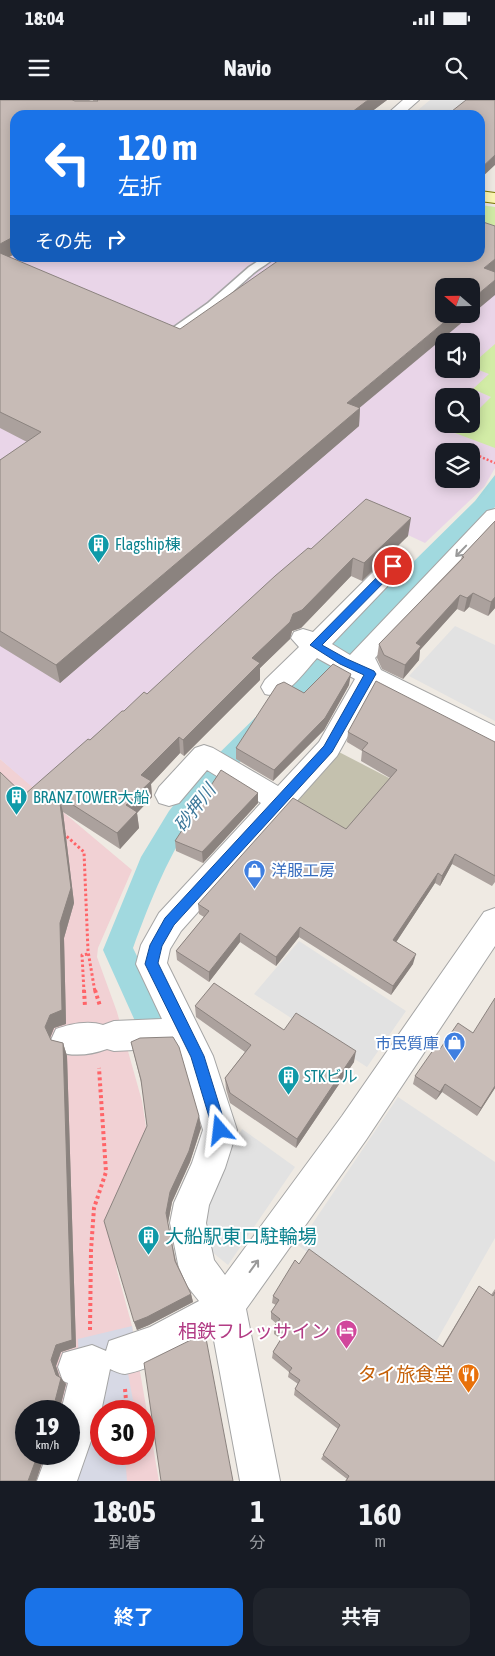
<!DOCTYPE html>
<html lang="ja">
<head>
<meta charset="utf-8">
<style>
  :root { --surface:#171b24; --page:#20242c; --text:#f1f3f6; --muted:#9ea1a6; --accent:#1a73e8 }
  body { margin:0; font-family:"Asap Condensed","Noto Sans JP",sans-serif; background:var(--page); color:var(--text); height:100vh; display:flex; flex-direction:column; font-size:19px; white-space:nowrap }
  * { box-sizing:border-box; margin:0 }
  p { font-size:16px; color:var(--muted) }
  .icon { flex:none; width:28px; height:28px; fill:none; stroke:currentColor; stroke-width:2; stroke-linecap:round; stroke-linejoin:round }
  .map { position:relative; height:1381px; overflow:hidden }
  .drawer { display:flex; flex-direction:column; background:var(--surface); flex:1 }
  .drawer>* { flex:none }
  .banner { position:absolute; left:10px; top:10px; width:475px; height:152px; border-radius:15px; box-shadow:0 2px 12px #0003; background:#1a73e8; color:#fff; overflow:hidden }
  .needle { width:32px; rotate:290deg }
  .tools { position:absolute; left:435px; top:178px; display:grid; gap:10px }
  .tools a { display:grid; place-items:center; width:45px; height:45px; border-radius:10px; background:var(--surface); box-shadow:0 2px 12px #0003; font-size:25px }
  .speed { position:absolute; left:15px; top:1300px; display:flex; gap:10px; font-size:25px; font-weight:700; text-align:center }
  .speed>* { display:grid; place-content:center; width:65px; height:65px; border-radius:50%; background:var(--surface); box-shadow:0 2px 12px #0003; line-height:1 }
  .speed small { font-size:12px; font-weight:400 }
  .speed .limit { border:8px solid #d22; background:#fff; color:#111 }
  .pin { position:absolute; display:grid; place-items:center; width:42px; height:42px; color:#fff; margin:-21px; border:2px solid #fff; border-radius:50%; box-shadow:0 1px 5px #0007 }
  .me { position:absolute; width:55px; margin:-28px; rotate:343deg; stroke-linejoin:round; filter:drop-shadow(0 0 4px #0008) }
  .turn { display:flex; align-items:center; gap:18px; height:105px; padding:0 25px; font-size:22px }
  .turn .icon { width:65px; height:65px; stroke-width:2.5 }
  .turn b { display:block; font-size:35px; line-height:42px }
  .then { display:flex; align-items:center; height:48px; padding:0 25px; background:#0003; gap:10px; font-size:19px }
  .eta { display:flex; justify-content:space-evenly; align-items:center; height:85px; text-align:center }
  .eta b { font-size:30px; font-weight:700; line-height:35px }
  .button { display:flex; gap:10px; margin-top:auto; padding:10px 25px }
  .button a { flex:1; height:58px; border-radius:15px; background:var(--accent); color:#fff; font-size:20px; font-weight:700; line-height:58px; text-align:center }
  .button a+a { background:var(--page); color:var(--text) }
  .status { display:flex; justify-content:space-between; align-items:center; height:35px; padding:0 25px; background:var(--surface); direction:ltr }
  .status svg { height:14px; fill:currentColor }
  header { display:flex; justify-content:space-between; align-items:center; height:65px; padding:0 25px; background:var(--surface); font-size:22px; font-weight:700 }
  .map>svg:first-child { display:block }
  .commercial { fill:#f1d1d4; fill-rule:evenodd }
  .industrial { fill:#e9d5e8; fill-rule:evenodd }
  .construction { fill:#c4c1ae }
  .grass { fill:#d2eca6 }
  .parking { fill:#e2e2e2 }
  .plaza { fill:#d7d9e5 }
  .water { fill:#a1d9df }
  .lines { fill:none; stroke-linecap:round; stroke-linejoin:round }
  .lane-casing { stroke:#a5a5a5; stroke-width:3 }
  .street-casing { stroke:#a5a5a5; stroke-width:2 }
  .secondary-casing { stroke:#797700; stroke-width:2 }
  .path-far2 { stroke:#ff6468; stroke-width:2.5; stroke-dasharray:2 2; stroke-linecap:butt }
  .path-far1 { stroke:#ff6468; stroke-width:3; stroke-dasharray:2.5 2.5; stroke-linecap:butt }
  .path { stroke:#ff6468; stroke-width:4; stroke-dasharray:3 3; stroke-linecap:butt }
  .lane { fill:#fff; fill-rule:evenodd }
  .street { fill:#fff; fill-rule:evenodd }
  .secondary { fill:#fcf7b4; fill-rule:evenodd }
  .wall { fill:#aba19d }
  .shaded-wall { fill:#8b837f }
  .building { fill:#c7bbb6; stroke:#8b837f }
  .oneway { stroke:#9a9a9a }
  .route { fill:#1a73e8; stroke:#114b97 }
  .labels { text-anchor:middle; stroke-width:4; stroke-linejoin:round; paint-order:stroke }
  .culture-label { font-size:16px; fill:#0d838f; stroke:#fff; text-anchor:start }
  .shop-label { font-size:16px; fill:#366cbe; stroke:#fff; text-anchor:start }
  .water-label { font-size:18px; font-style:italic; fill:#3d789a; stroke:#fff }
  .near-culture-label { font-size:19px; fill:#0d838f; stroke:#fff; text-anchor:start }
  .near-hotel-label { font-size:19px; fill:#b23c85; stroke:#fff; text-anchor:end }
  .near-food-label { font-size:19px; fill:#c56008; stroke:#fff; text-anchor:end }
</style>
</head>
<body>
<div class="status"><b>18:04</b><svg viewBox="0 0 49 12"><path d="M0 12V9h3v3zM5 12V6h3v6zM10 12V3h3v9zM15 12V0h3v12zM26 1h20v11H26zM47 4h2v5h-2z"/></svg></div>
<header><svg class="icon" aria-label="menu" viewBox="0 0 24 24"><path d="M4 6h16M4 12h16M4 18h16"/></svg>Navio<svg class="icon" aria-label="search" viewBox="0 0 24 24"><circle cx="10" cy="10" r="6"/><path d="M15 15l6 6"/></svg></header>
<div class="map">
<svg width="495" height="1381" viewBox="0 0 495 1381">
  <rect width="100%" height="100%" fill="#efeae3"/>
  <path class="commercial" d="M0 659 132 770 98 848 97 857 117 912 142 1001 147 1034 113 1140 117 1171 132 1226 159 1381H0ZM26 1311H69V1354H26ZM101 1311H144V1354H101Z"/>
  <path class="industrial" d="M0 75 15 81V158H480V105L495 107V368L484 387 425 443 361 413 39 693 0 659ZM444 186H471V214H444ZM444 241H471V269H444ZM444 296H471V324H444ZM444 351H471V379H444Z"/>
  <path class="construction" d="M337 651 393 680 348 732 293 701Z"/>
  <path class="grass" d="M480 105 495 107V138L480 133Z
    M495 244V348L455 333 464 324H471V317L491 297 473 289 489 274 471 267V265Z"/>
  <path class="parking" d="M430 0H474L456 15H412Z
    M455 526 495 545V621L409 576Z
    M299 841 406 911 367 967 254 894Z
    M398 997 495 1062V1138L433 1247 298 1145Z
    M242 1029 295 1067 228 1165 206 1147 197 1105Z"/>
  <path class="plaza" d="M132 1226 138 1263 127 1268 135 1311H101V1354H125L127 1381H39L50 1354H69L68 1311 79 1269 78 1239Z"/>
  <path class="water" d="M495 375V407C437 467 379 527 319 585 278 626 232 664 199 711 169 753 151 799 133 848L168 919 135 921 103 850 141 757 169 711 198 674 475 401Z"/>
  <g class="lines">
    <defs>
      <path id="lane" d="M263 158H274C268 164 261 167 255 172 241 183 190 235 174 231V227L208 203 249 167Z"/>
      <path id="street" d="M403 0H419L402 15H386Z
        M495 409V429L375 558 381 570 495 626V648L374 589 337 656 181 831 170 849 167 863 213 956 237 1030 225 1068 209 1105 206 1123 214 1160 225 1175 342 1016 484 812 495 808V846L366 1040 246 1209 280 1381H240L213 1235C190 1248 150 1270 125 1274 120 1274 115 1271 110 1269L101 1312 77 1381H37L47 1354H69V1311H61L68 1283 63 1281 58 1267 63 1253 92 1245 106 1251 109 1241 150 1227 199 1201 184 1182 179 1169 170 1123 174 1103 192 1063 203 1030 182 959 176 948 114 951 107 949C91 955 72 957 56 951L51 940 56 929C69 924 89 920 103 925L114 921 162 919 136 864 141 845 159 813 261 703 207 670 179 703 169 706 159 703 155 695 159 687 195 648 204 645 213 648 278 686 319 642 355 579 317 558C303 573 287 600 265 594L261 587 265 580 299 547 291 538 294 532 303 529 313 532 385 460 393 458 401 460 405 466 401 472 332 544 350 555 487 411Z"/>
      <path id="secondary" d="M480 91 495 93V103L480 101Z"/>
    </defs>
    <use href="#lane" class="lane-casing"/>
    <use href="#street" class="street-casing"/>
    <use href="#secondary" class="secondary-casing"/>
    <path class="path-far2" d="M472 353 495 363"/>
    <path class="path-far1" d="M63 733 84 752 88 851 95 892
      M84 892 82 855 88 854"/>
    <path class="path" d="M84 890 85 907
      M95 890 100 906
      M90 1230 91 1150 94 1108 106 1072 99 968
      M125 1289 127 1311"/>
    <use href="#lane" class="lane"/>
    <use href="#street" class="street"/>
    <use href="#secondary" class="secondary"/>
  </g>
  <path class="wall" d="M0 0H91L89 1H93V0H387L367 15H15L9 157 360 308 359 326 60 583 0 546V360L27 342 0 328Z
    M495 421V508L488 516 469 507 464 512 457 509 420 550 419 560 403 579 382 569 377 558 379 544 461 459 462 456Z
    M408 436 362 481 351 476 301 528 292 531 290 539 260 568V580L184 656 180 653 151 684 152 697 137 713 139 728 120 749 63 712 74 803 64 838 66 924 54 928 50 938 51 940 63 943 67 956 76 1247 61 1252 56 1266 60 1277 66 1284 60 1308 63 1311H26V1354H45L36 1381H0L24 695 124 611 147 594 311 449Z
    M349 585 324 630 273 681 236 659V648L304 593Z
    M348 632 495 642V782L492 786 452 764 440 786 435 783 396 842 413 864 391 895 299 837 276 866 240 842 209 882 177 860 176 851 204 817 199 814 198 804 346 729 390 678 361 661 362 651 347 642Z
    M258 693V703L203 763 176 751 175 741Z
    M195 906 284 930 354 962 296 1048 230 1003 226 989 225 978 245 952 196 917Z
    M473 933 495 988 477 1016 442 992 436 1000 413 984 415 976 440 949Z
    M131 942 201 1028 190 1062 172 1102 168 1123 176 1161 191 1194 193 1202 149 1225 137 1230 134 1222 147 1026 142 986Z
    M299 1164 442 1247 474 1194 479 1186 491 1195 495 1189V1381H345L347 1379 321 1359 338 1329 294 1295 295 1289 298 1284 288 1277 289 1272 272 1258 273 1252 281 1239 274 1234V1227L277 1224 271 1219V1212L276 1205 272 1203 273 1196Z"/>
  <path class="shaded-wall" d="M368 0H387L367 15H348Z
    M495 55V65L480 79V69Z
    M15 136V154L0 162V144Z
    M495 159V174L484 168Z
    M495 180V195L345 320 347 303 454 214H471V200Z
    M360 308 359 326 60 583 56 565Z
    M411 418 408 436 362 481 364 463Z
    M353 458 351 476 301 528 292 531 290 539 260 568V580L184 656 183 640 252 558 293 514Z
    M473 493 469 507 464 512 467 498Z
    M460 495 457 509 420 550 419 560 403 579 405 565 416 543Z
    M495 497V508L488 516 491 502Z
    M351 574 349 585 324 630 273 681 274 670Z
    M179 637 180 653 151 684 152 697 137 713 139 728 120 749 117 733 126 705 141 675Z
    M258 693V703L203 763 202 752Z
    M59 696 63 712 74 803 64 838 66 924 54 928 49 941 45 927 50 915 60 823Z
    M455 754 452 764 440 786 442 776Z
    M438 773 435 783 391 850 393 840Z
    M300 827 299 837 276 866V857Z
    M240 833V842L209 882V872Z
    M416 854 413 864 391 895 393 886Z
    M63 943 67 956 76 1247 61 1252 56 1266 60 1279 61 1278 66 1284 60 1308 63 1311H58L54 1305 56 1275 51 1260Z
    M356 951 354 962 296 1048 297 1039Z
    M445 984 442 992 436 1000 440 992Z
    M495 986V988L477 1016 481 1008Z
    M199 1016 201 1028 190 1062 172 1102 168 1123 166 1113 170 1092Z
    M191 1194 193 1202 149 1225 137 1230 134 1222Z
    M38 1354H45L36 1381H28Z"/>
  <path class="building" d="M0 0H72L75 1H98L97 0H368L348 15H15V136L0 144Z
    M466 0H495V55L480 69V15H447Z
    M480 121 495 126V159L484 168 495 172V180L471 200V186H444V214H454L347 303 360 308 56 565 0 531V360L41 332 0 312V153L180 229 282 158H480Z
    M366 399 411 418 364 463 353 458 302 510 293 514 290 522 252 558 260 563 183 640 179 637 141 675 151 681 126 705 137 712 117 733 59 696 71 788 60 823 62 910 50 915 45 927 51 940 63 943 72 1240 56 1245 51 1260 56 1275 61 1278 54 1305 60 1307 58 1311H26V1354H38L28 1381H0V672L24 695 88 639 90 640 122 611H124L144 592 147 594 275 476 308 448 311 449Z
    M495 421V497L491 502 473 493 467 498 460 495 416 543 421 546 405 565 384 555 379 544 464 457 462 456Z
    M333 564 351 574 325 618 274 670 236 648 277 585 284 582 304 593Z
    M376 581 495 642V776L455 754 442 776 438 773 393 840 416 854 393 886 300 827 276 857 240 833 209 872 176 851 209 811 198 804 293 698 346 729 397 670 362 650 368 643 348 632Z
    M221 670 258 693 202 752 175 741Z
    M214 883 284 930 296 913 356 951 297 1039 230 993 225 978 251 945 195 906Z
    M495 898V986L481 1008 445 984 440 992 415 976 436 946 440 949 458 923 473 933Z
    M173 937 179 947 199 1016 189 1051 170 1092 166 1113 175 1161 191 1194 147 1217 134 1222 104 1121 147 1026 141 980 131 942 140 938Z
    M309 1149 443 1247 479 1186 493 1196 495 1192V1381H346L349 1376 323 1355 340 1325 295 1289 300 1280 289 1272 292 1268 273 1252 284 1234 274 1227 280 1219 271 1212 279 1200 273 1196 295 1160 299 1164Z
    M205 1233 233 1381H161L144 1263Z"/>
  <defs><path id="oneway-shaft" d="M-6 0H5M1.5-3L5.5 0L1.5 3" fill="none" stroke-width="1.6" stroke-linecap="round" stroke-linejoin="round" transform="scale(1.25)"/></defs>
  <g class="oneway">
    <use href="#oneway-shaft" transform="translate(461 451) rotate(134)"/>
    <use href="#oneway-shaft" transform="translate(254 1166) rotate(-54)"/>
  </g>
  <path class="route" d="M393 463 397 464V469L322 545 347 559 374 571 376 574 332 652 174 825 162 846 158 863 204 956 227 1030 225 1035 220 1037 215 1035 213 1030 191 957 145 864 150 845 165 818 324 646 364 575 340 564 310 545 390 464Z"/>
  <defs>
    <symbol id="building-pin" viewBox="-11 -11 22 30"><path d="M0 17L-7.5 6A9.5 9.5 0 1 1 7.5 6Z" fill="#0f9aa8" stroke="#fff"/><path d="M-4-6H4V6H1V3H-1V6H-4ZM-2.5-4.3h1.7v1.8h-1.7ZM.8-4.3h1.7v1.8H.8ZM-2.5-1h1.7V.8h-1.7ZM.8-1h1.7V.8H.8Z" fill="#fff"/></symbol>
    <symbol id="shop-pin" viewBox="-11 -11 22 30"><path d="M0 17L-7.5 6A9.5 9.5 0 1 1 7.5 6Z" fill="#3f7fe0" stroke="#fff"/><path d="M-5-2.5h2.3a2.7 3.5 0 0 1 5.4 0H5L5.5 6h-11ZM-1.5-2.5h3a1.5 2.3 0 0 0-3 0Z" fill="#fff"/></symbol>
    <symbol id="hotel-pin" viewBox="-11 -11 22 30"><path d="M0 17L-7.5 6A9.5 9.5 0 1 1 7.5 6Z" fill="#d1479c" stroke="#fff"/><path d="M-6-4.5h1.5V1H6V5H4.5V3h-9V5H-6ZM-4 0a1.8 1.8 0 1 1 3.6 0ZM.5 0V-2.5h3Q6-2.5 6 0Z" fill="#fff"/></symbol>
    <symbol id="restaurant-pin" viewBox="-11 -11 22 30"><path d="M0 17L-7.5 6A9.5 9.5 0 1 1 7.5 6Z" fill="#e8710a" stroke="#fff"/><path d="M-5-6h1v4h1v-4h1v4h1v-4h1v5L-1.5 .5V6h-2V.5L-5-1ZM5-6V6H3V1.5H1.5Q1.5-4 5-6Z" fill="#fff"/></symbol>
  </defs>
  <g fill-rule="evenodd">
    <use href="#building-pin" x="86" y="432" width="25" height="34"/>
    <use href="#building-pin" x="4" y="684" width="25" height="34"/>
    <use href="#shop-pin" x="242" y="758" width="25" height="34"/>
    <use href="#shop-pin" x="442" y="930" width="25" height="34"/>
    <use href="#building-pin" x="276" y="964" width="25" height="34"/>
    <use href="#building-pin" x="136" y="1124" width="25" height="34"/>
    <use href="#hotel-pin" x="334" y="1218" width="25" height="34"/>
    <use href="#restaurant-pin" x="456" y="1262" width="25" height="34"/>
  </g>
  <g class="labels">
    <g class="culture-label">
      <text x="115" y="450">Flagship棟</text>
      <text x="33" y="703">BRANZ TOWER大船</text>
      <text x="304" y="982">STKビル</text>
    </g>
    <g class="shop-label">
      <text x="271" y="776">洋服工房</text>
      <text x="439" y="949" text-anchor="end">市民質庫</text>
    </g>
    <g class="water-label">
      <text transform="translate(195 708) rotate(-52)" y="6">砂押川</text>
    </g>
    <g class="near-culture-label">
      <text x="165" y="1143">大船駅東口駐輪場</text>
    </g>
    <g class="near-hotel-label">
      <text x="330" y="1238">相鉄フレッサイン</text>
    </g>
    <g class="near-food-label">
      <text x="453" y="1281">タイ旅食堂</text>
    </g>
  </g>
</svg>
<div class="tools">
<a><svg class="needle" viewBox="-14 -14 28 28"><path d="M0-13l5 13h-10z" fill="#e53935"/><path d="M0 13l5-13h-10z" fill="#9ea1a6"/></svg></a>
<a><svg class="icon" aria-label="sound" viewBox="0 0 24 24"><path d="M4 9h4l5-4v14l-5-4H4zM17 9q2 3 0 6"/></svg></a>
<a><svg class="icon" aria-label="search" viewBox="0 0 24 24"><circle cx="10" cy="10" r="6"/><path d="M15 15l6 6"/></svg></a>
<a><svg class="icon" aria-label="layers" viewBox="0 0 24 24"><path d="M12 4l9 5-9 5-9-5zM3 14l9 5 9-5"/></svg></a>
</div>
<div class="speed"><div>19<small>km/h</small></div><div class="limit">30</div></div>
<div class="pin" style="left:393px;top:466px;background:#d93025"><svg class="icon" aria-label="arrive" viewBox="0 0 24 24"><path d="M6 21V4h12l-3 4 3 4H6"/></svg></div>
<svg class="me" style="left:220px;top:1030px" viewBox="-20 -20 40 40"><path d="M0-17L14 15 0 8-14 15z" fill="#1a73e8" stroke="#fff" stroke-width="4"/></svg>
<div class="banner">
<div class="turn"><svg class="icon" aria-label="left" viewBox="0 0 24 24"><path d="M17 20v-9H6M10 6l-5 5 5 5"/></svg><div><b>120 m</b>左折</div></div>
<div class="then">その先<svg class="icon" aria-label="right" viewBox="0 0 24 24"><path d="M7 20v-9h11M14 6l5 5-5 5"/></svg></div>
</div>
</div>
<section class="drawer">
<div class="eta">
<div><b>18:05</b><p>到着</p></div>
<div><b>1</b><p>分</p></div>
<div><b>160</b><p>m</p></div>
</div>
<div class="button"><a>終了</a><a>共有</a></div>
</section>
</body>
</html>
